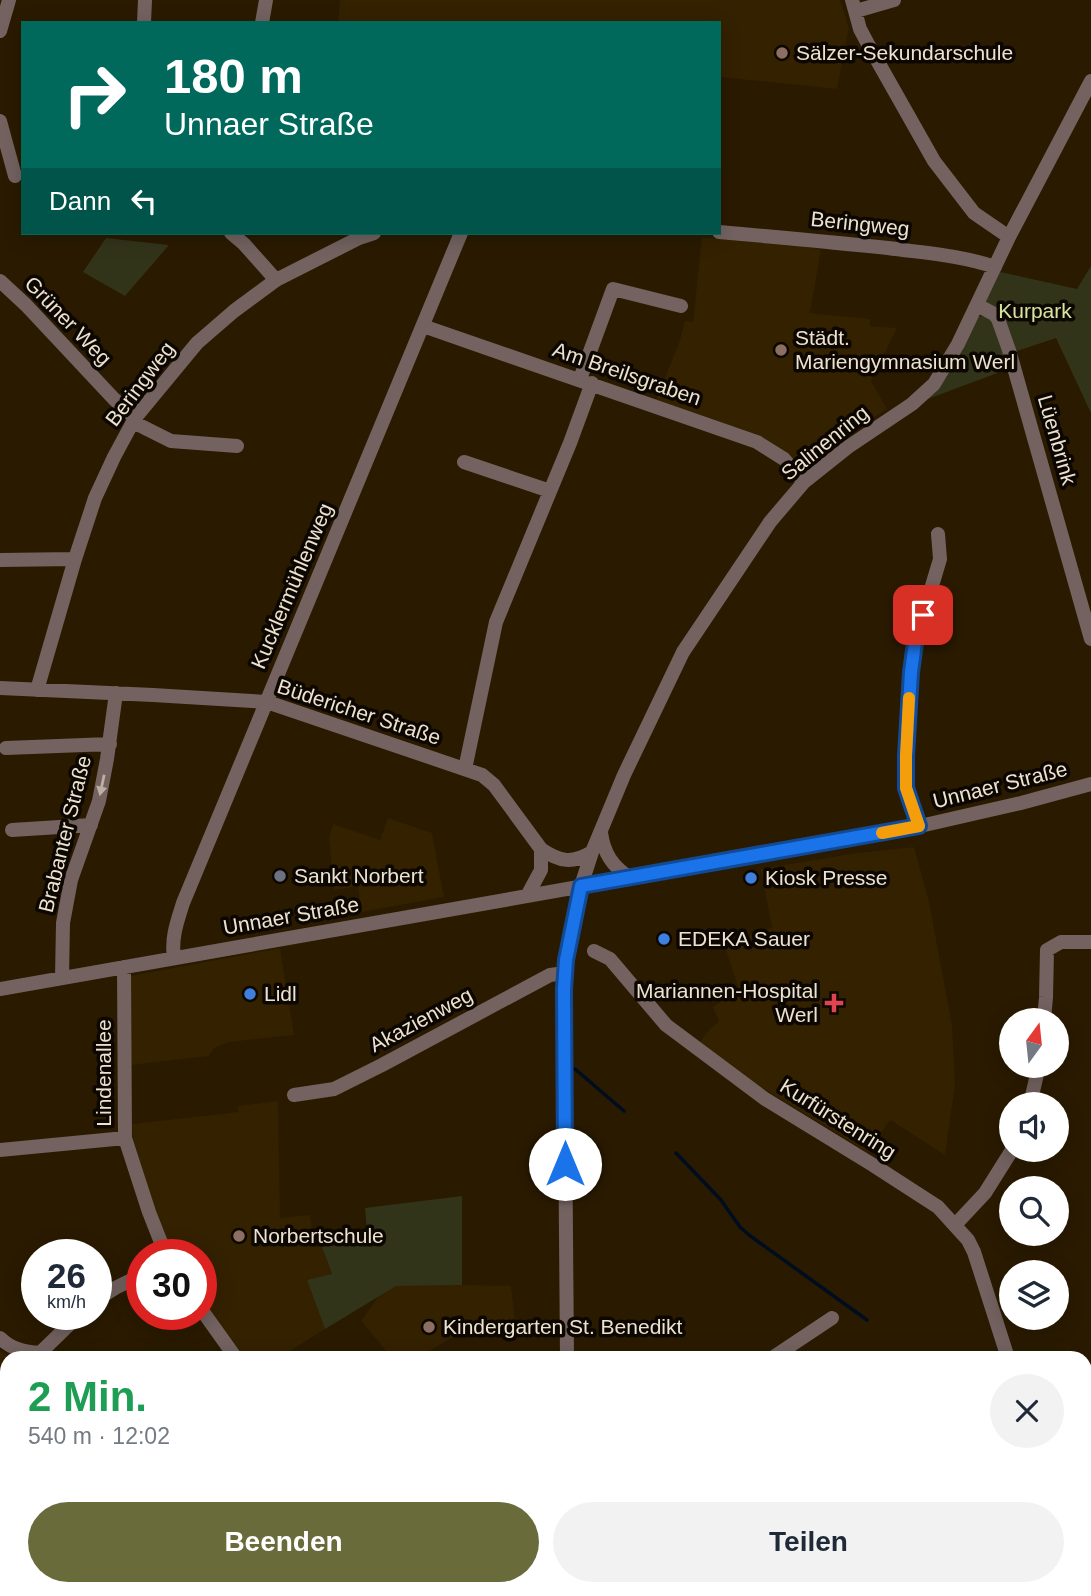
<!DOCTYPE html>
<html lang="de">
<head>
<meta charset="utf-8">
<style>
  :root { --surface:#fff; --page:#f2f2f3; --text:#1f2937; --muted:#747a83; --accent:#696c3a }
  body { margin:0; font-family:Arial,sans-serif; background:var(--page); color:var(--text); height:100vh; display:flex; flex-direction:column; font-size:26px; white-space:nowrap }
  * { box-sizing:border-box; margin:0 }
  p { font-size:23px; color:var(--muted) }
  .icon { flex:none; width:38px; height:38px; fill:none; stroke:currentColor; stroke-width:2; stroke-linecap:round; stroke-linejoin:round }
  .map { position:relative; flex:1; overflow:hidden }
  .panel { position:absolute; left:0px; top:1351px; width:1092px; height:245px; display:flex; flex-direction:column; background:var(--surface); border-radius:21px 21px 0 0; box-shadow:0 4px 18px #0003 }
  .panel>* { flex:none }
  .guide { position:absolute; left:21px; top:21px; width:700px; height:214px; border-radius:0px; box-shadow:0 4px 18px #0003; background:#00695c; color:#fff; overflow:hidden }
  .needle { width:46px; rotate:15deg }
  .tools { position:absolute; left:999px; top:1008px; display:grid; gap:14px }
  .tools a { display:grid; place-items:center; width:70px; height:70px; border-radius:50%; background:var(--surface); box-shadow:0 4px 18px #0003; font-size:35px }
  .speed { position:absolute; left:21px; top:1239px; display:flex; gap:14px; font-size:35px; font-weight:700; text-align:center }
  .speed>* { display:grid; place-content:center; width:91px; height:91px; border-radius:50%; background:var(--surface); box-shadow:0 4px 18px #0003; line-height:1 }
  .speed small { font-size:18px; font-weight:400 }
  .speed .limit { border:10px solid #d22; background:#fff; color:#111 }
  .pin { position:absolute; display:grid; place-items:center; width:60px; height:60px; color:#fff; margin:-30px; border-radius:14px; box-shadow:0 4px 10px #0006 }
  .me { position:absolute; width:77px; margin:-38px; rotate:0deg; stroke-linejoin:round; filter:drop-shadow(0 0 5px #0008) }
  .turn { display:flex; align-items:center; gap:24px; height:147px; padding:0 28px; font-size:32px }
  .turn .icon { width:91px; height:91px; stroke-width:2.5 }
  .turn b { display:block; font-size:49px; line-height:60px }
  .then { display:flex; align-items:center; height:66px; padding:0 28px; background:#0003; gap:14px; font-size:26px }
  .round { display:grid; place-items:center; flex:none; width:74px; height:74px; border-radius:37px; background:var(--page) }
  .head { display:flex; align-items:center; justify-content:space-between; height:119px; padding:0 28px }
  h1 { font-size:42px; font-weight:600; line-height:52px; color:#1e9e55 }
  .button { display:flex; gap:14px; margin-top:auto; padding:14px 28px }
  .button a { flex:1; height:80px; border-radius:42px; background:var(--accent); color:#fff; font-size:28px; font-weight:600; line-height:80px; text-align:center }
  .button a+a { background:var(--page); color:var(--text) }
  .map>svg:first-child { display:block }
  .built { fill:#342100 }
  .green { fill:#32341a }
  .lines { fill:none; stroke-linecap:round; stroke-linejoin:round }
  .stream { stroke:#000d1e; stroke-width:3.5 }
  .minor { stroke:#736260; stroke-width:14 }
  .oneway { fill:#bcafa4 }
  .route-casing { stroke:#114b97; stroke-width:18 }
  .route { stroke:#1a73e8; stroke-width:12 }
  .slow { stroke:#f59e0b; stroke-width:12 }
  .education-dot { fill:#8d6e63; stroke:#0d0701; stroke-width:2.5 }
  .worship-dot { fill:#6b7280; stroke:#0d0701; stroke-width:2.5 }
  .shop-dot { fill:#3f7fe0; stroke:#0d0701; stroke-width:2.5 }
  .health-dot { fill:#e0444e; stroke:#0d0701; stroke-width:2.5 }
  .labels { text-anchor:middle; stroke-width:7; stroke-linejoin:round; paint-order:stroke }
  .poi-label { font-size:21px; fill:#ece2d1; stroke:#0d0701; text-anchor:start }
  .street-label { font-size:21px; fill:#ece2d1; stroke:#0d0701 }
  .park-label { font-size:21px; fill:#dae2a0; stroke:#0d0701 }
</style>
</head>
<body>
<div class="map">
<svg width="1091" height="1596" viewBox="0 0 1091 1596">
  <rect width="100%" height="100%" fill="#2a1a00"/>
  <path class="built" d="M340 0H840L849 28 837 89 719 77V23H338Z
    M702 237 821 249 810 313 870 319V326L897 328 871 381 887 409 865 423 808 468 794 462 760 436 656 400 679 343 685 321 693 322Z
    M388 818 432 833 444 897 361 912 358 886 334 890 329 839 333 824 380 840Z
    M914 847 929 901 952 1026 955 1085 945 1155 890 1120 868 1152 740 1074 700 1042 710 1029 719 1021 713 1007 739 989 724 944 772 928 761 869 856 853Z
    M280 948 294 1035 229 1042 214 1048 209 1056 131 1065V976Z
    M278 1101 280 1218 310 1215 314 1247H322L332 1275 307 1280 325 1329 279 1358H245L201 1297V1255H174L160 1224 133 1139 132 1124 238 1112V1106Z
    M462 1285 511 1286 515 1320 449 1339 418 1358H392L361 1321 378 1297 396 1286Z
    M0 1351 13 1358H7V1394L0 1398Z
    M0 1460 7 1472V1552L0 1555Z
    M902 1589H1001L998 1596H933Z"/>
  <path class="green" d="M106 238 169 245 125 296 83 272Z
    M1091 266V413L1056 338 1017 351 1002 313 990 307 986 301 1000 272 1077 289Z
    M981 316 989 317 994 321 1011 368 925 400 975 318Z
    M462 1196V1285L396 1286 325 1329 307 1280 332 1274 322 1247 368 1241 365 1208Z
    M409 1589H452L459 1596H406Z"/>
  <g class="lines">
    <path class="stream" d="M575 1069 624 1111
      M676 1153 721 1200 740 1227 749 1235 867 1320"/>
    <path class="minor" d="M852 0 860 29 869 46 934 161 974 213 1009 237
      M856 11 894 0
      M144 23 145 0
      M262 23 266 0
      M0 31 9 0
      M0 121 15 176
      M719 232C775 237 831 242 888 248 924 253 960 255 995 267
      M231 233 244 244 276 280
      M0 281 26 305 114 399 135 418
      M977 305 994 314 998 319 1009 350 1091 639
      M423 326 757 442 784 459 804 482
      M580 379 613 289 681 306
      M133 422 171 441 237 446
      M464 462 550 491
      M0 560 75 559
      M0 688 153 695 267 702 482 775 494 785 541 849C560 862 572 864 592 852
      M37 690 75 559 95 498 114 457 135 418 197 343 234 311 276 280 359 238 374 233
      M6 748 110 744
      M465 769 496 622 570 443 592 383
      M919 826 906 788V756L911 672 915 643 940 559 938 534
      M12 830 91 825
      M601 833C604 853 612 866 629 877
      M527 896 541 870V849
      M594 951 610 959 666 1025 765 1099 873 1165 938 1207 968 1240 974 1252 1008 1358
      M174 958C171 938 177 922 183 903L461 233
      M124 967 125 1138 149 1212 160 1240 168 1255
      M62 978 63 923 71 880 99 801 107 759 116 693
      M0 989 907 829 1021 803 1091 784
      M1044 1020 1046 997 1047 950 1061 942H1091
      M294 1095 334 1089 382 1065 550 975 565 973
      M1030 1104 1039 1066
      M0 1150 125 1138
      M955 1225 985 1193 1012 1150
      M96 1300 115 1288 142 1275
      M201 1309 236 1358
      M0 1338C11 1349 24 1352 40 1353
      M40 1353 80 1314
      M567 1358 564 989 566 960 574 916 581 886 592 852 624 775 683 652 770 522 804 482 848 447 912 404 934 384 958 344 1009 237 1091 81
      M772 1358 832 1318
      M1085 1388H1091
      M265 1589 273 1596
      M628 1589 649 1596
      M584 1596 585 1589
      M998 1596 1001 1589"/>
  </g>
  <defs><path id="oneway-solid" d="M-6-.8H1V-3.2L6.5 0L1 3.2V.8H-6Z" transform="scale(1.75)"/></defs>
  <use class="oneway" href="#oneway-solid" transform="translate(102 785) rotate(102)"/>
  <g class="lines">
    <defs>
      <path id="route" d="M565 1164 564 989 566 960 581 886 919 826 906 788V756L911 672 915 643 923 615"/>
    </defs>
    <use href="#route" class="route-casing"/>
    <use href="#route" class="route"/>
    <path class="slow" d="M882 833 919 826 906 788V756L909 698"/>
  </g>
  <g class="education-dot">
    <circle cx="782" cy="53" r="7"/>
    <circle cx="781" cy="350" r="7"/>
    <circle cx="239" cy="1236" r="7"/>
    <circle cx="429" cy="1327" r="7"/>
  </g>
  <circle class="worship-dot" cx="280" cy="876" r="7"/>
  <g class="shop-dot">
    <circle cx="751" cy="878" r="7"/>
    <circle cx="664" cy="939" r="7"/>
    <circle cx="250" cy="994" r="7"/>
  </g>
  <path class="health-dot" d="M830.5 992.5h7v7h7v7h-7v7h-7v-7h-7v-7h7z"/>
  <g class="labels">
    <g class="poi-label">
      <text x="796" y="60">Sälzer-Sekundarschule</text>
      <text x="795" y="345">Städt.<tspan x="795" dy="24">Mariengymnasium Werl</tspan></text>
      <text x="294" y="883">Sankt Norbert</text>
      <text x="765" y="885">Kiosk Presse</text>
      <text x="678" y="946">EDEKA Sauer</text>
      <text x="818" y="998" text-anchor="end">Mariannen-Hospital<tspan x="818" dy="24">Werl</tspan></text>
      <text x="264" y="1001">Lidl</text>
      <text x="253" y="1243">Norbertschule</text>
      <text x="443" y="1334">Kindergarten St. Benedikt</text>
    </g>
    <g class="street-label">
      <text transform="translate(860 224) rotate(6)" y="7">Beringweg</text>
      <text transform="translate(68 321) rotate(46)" y="7">Grüner Weg</text>
      <text transform="translate(627 374) rotate(19)" y="7">Am Breilsgraben</text>
      <text transform="translate(140 384) rotate(-53)" y="7">Beringweg</text>
      <text transform="translate(1057 440) rotate(74)" y="7">Lüenbrink</text>
      <text transform="translate(825 443) rotate(-39)" y="7">Salinenring</text>
      <text transform="translate(292 586) rotate(-67)" y="7">Kucklermühlenweg</text>
      <text transform="translate(359 712) rotate(18)" y="7">Büdericher Straße</text>
      <text transform="translate(1000 785) rotate(-14)" y="7">Unnaer Straße</text>
      <text transform="translate(65 834) rotate(-76)" y="7">Brabanter Straße</text>
      <text transform="translate(291 916) rotate(-10)" y="7">Unnaer Straße</text>
      <text transform="translate(421 1020) rotate(-28)" y="7">Akazienweg</text>
      <text transform="translate(104 1073) rotate(-90)" y="7">Lindenallee</text>
      <text transform="translate(838 1119) rotate(32)" y="7">Kurfürstenring</text>
    </g>
    <g class="park-label">
      <text x="1035" y="318">Kurpark</text>
    </g>
  </g>
</svg>
<div class="tools">
<a><svg class="needle" viewBox="-14 -14 28 28"><path d="M0-13l5 13h-10z" fill="#e53935"/><path d="M0 13l5-13h-10z" fill="#747a83"/></svg></a>
<a><svg class="icon" aria-label="sound" viewBox="0 0 24 24"><path d="M4 9h4l5-4v14l-5-4H4zM17 9q2 3 0 6"/></svg></a>
<a><svg class="icon" aria-label="search" viewBox="0 0 24 24"><circle cx="10" cy="10" r="6"/><path d="M15 15l6 6"/></svg></a>
<a><svg class="icon" aria-label="layers" viewBox="0 0 24 24"><path d="M12 4l9 5-9 5-9-5zM3 14l9 5 9-5"/></svg></a>
</div>
<div class="speed"><div>26<small>km/h</small></div><div class="limit">30</div></div>
<div class="pin" style="left:923px;top:615px;background:#d93025"><svg class="icon" aria-label="arrive" viewBox="0 0 24 24"><path d="M6 21V4h12l-3 4 3 4H6"/></svg></div>
<svg class="me" style="left:565px;top:1164px" viewBox="-20 -20 40 40"><circle r="19" fill="#fff"/><path d="M0-13L10 11 0 6-10 11z" fill="#1a73e8"/></svg>
<div class="guide">
<div class="turn"><svg class="icon" aria-label="right" viewBox="0 0 24 24"><path d="M7 20v-9h11M14 6l5 5-5 5"/></svg><div><b>180 m</b>Unnaer Straße</div></div>
<div class="then">Dann<svg class="icon" aria-label="left" viewBox="0 0 24 24"><path d="M17 20v-9H6M10 6l-5 5 5 5"/></svg></div>
</div>
<section class="panel">
<div class="head"><div><h1>2 Min.</h1><p>540 m · 12:02</p></div><a class="round"><svg class="icon" aria-label="close" viewBox="0 0 24 24"><path d="M6 6l12 12M18 6L6 18"/></svg></a></div>
<div class="button"><a>Beenden</a><a>Teilen</a></div>
</section>
</div>
</body>
</html>
